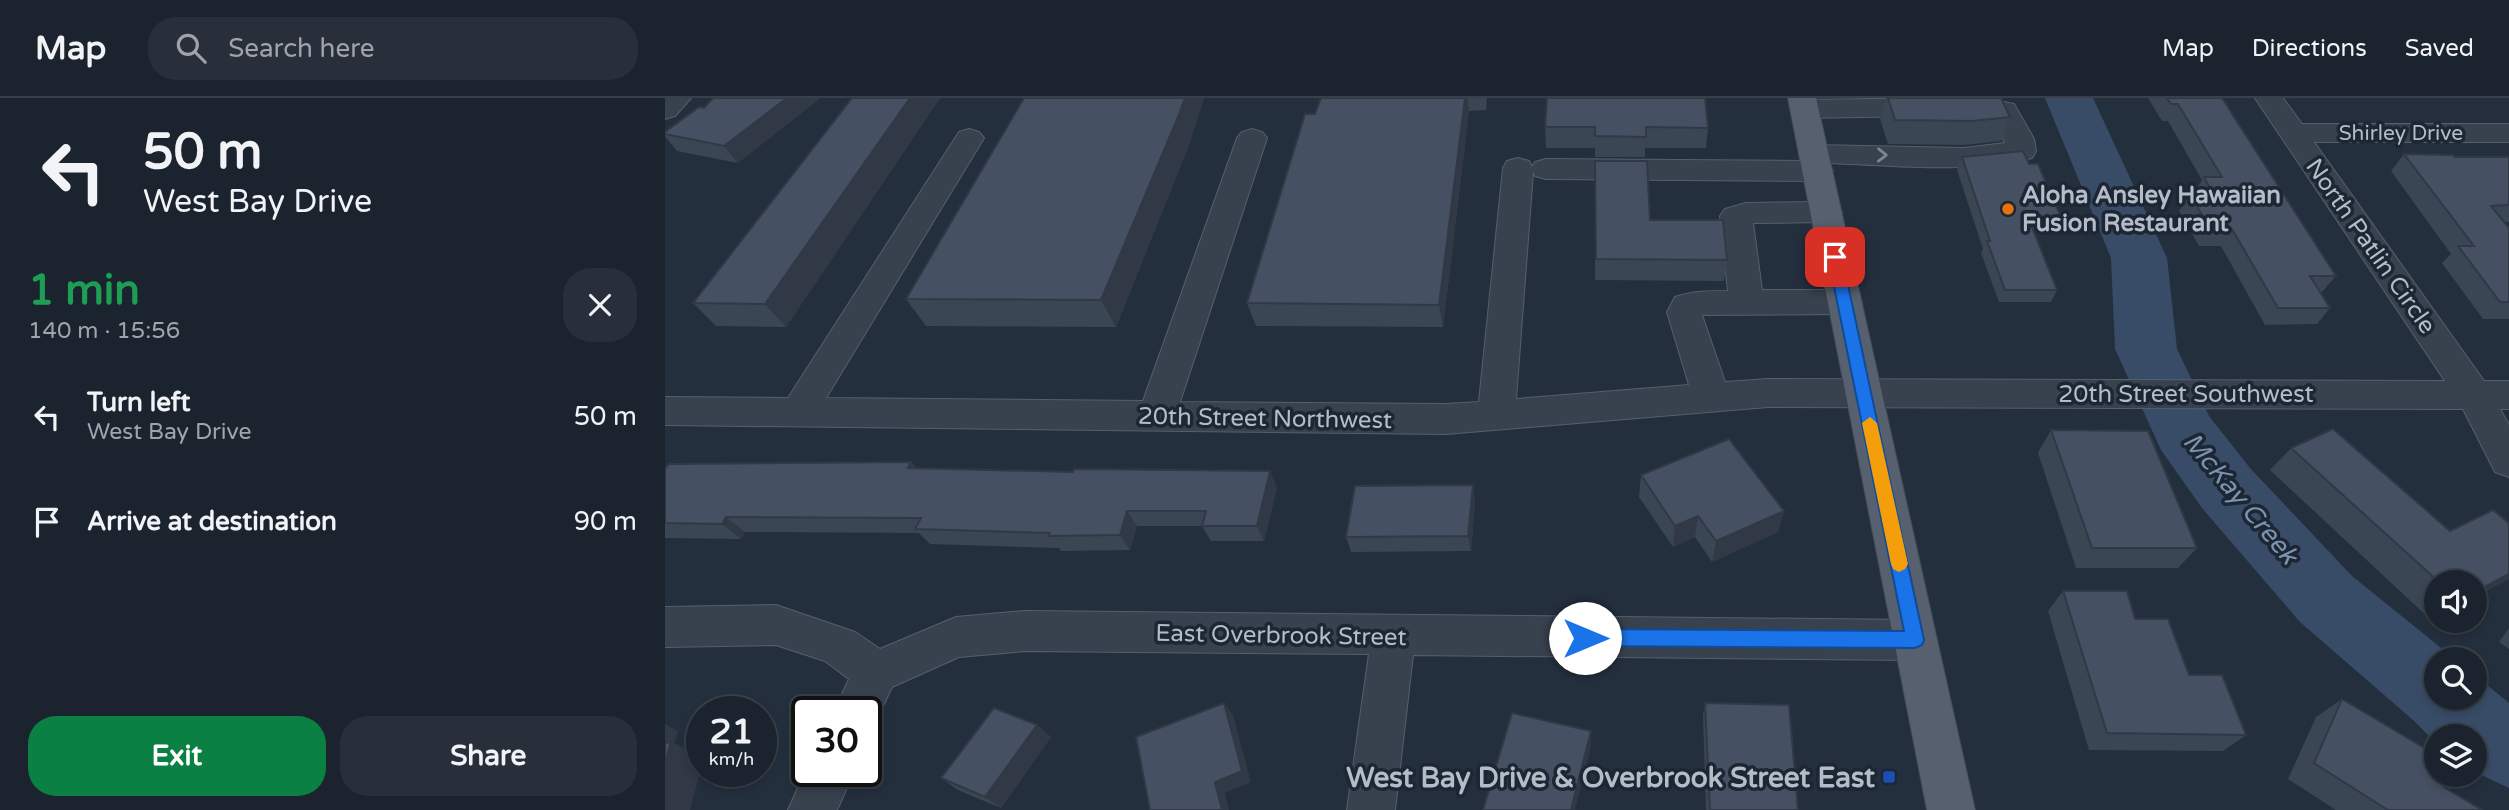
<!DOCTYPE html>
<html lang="en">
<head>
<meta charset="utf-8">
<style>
  :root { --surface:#1b232e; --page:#282f3a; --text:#f1f3f6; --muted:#a0a4aa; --line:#39404a; --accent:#0b8043 }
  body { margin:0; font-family:"Varela Round",sans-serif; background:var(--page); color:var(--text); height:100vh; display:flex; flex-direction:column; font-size:26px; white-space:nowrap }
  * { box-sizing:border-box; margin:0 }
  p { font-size:23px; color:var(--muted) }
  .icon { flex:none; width:38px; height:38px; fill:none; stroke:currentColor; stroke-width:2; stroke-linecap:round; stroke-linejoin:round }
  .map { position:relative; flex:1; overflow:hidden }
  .panel { display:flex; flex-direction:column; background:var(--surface); width:665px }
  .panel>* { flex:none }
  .top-card { background:#1b232e; color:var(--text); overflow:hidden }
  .fabs { position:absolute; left:1759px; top:472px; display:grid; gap:14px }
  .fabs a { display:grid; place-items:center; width:63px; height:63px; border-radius:50%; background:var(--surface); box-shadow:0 4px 10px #0003,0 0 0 2px var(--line); font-size:35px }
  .speed { position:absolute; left:21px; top:598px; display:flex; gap:14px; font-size:35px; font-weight:700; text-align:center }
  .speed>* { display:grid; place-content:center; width:91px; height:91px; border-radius:50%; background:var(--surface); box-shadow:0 4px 10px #0003,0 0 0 2px var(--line); line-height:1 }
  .speed small { font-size:18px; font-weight:400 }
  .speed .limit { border:4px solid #111; border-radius:10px; background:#fff; color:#111 }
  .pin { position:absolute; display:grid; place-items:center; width:60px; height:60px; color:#fff; margin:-30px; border-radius:14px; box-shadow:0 4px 10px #0006 }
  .me { position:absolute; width:77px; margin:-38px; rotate:90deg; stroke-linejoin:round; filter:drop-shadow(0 0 5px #0008) }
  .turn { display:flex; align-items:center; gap:24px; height:147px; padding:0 28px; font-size:32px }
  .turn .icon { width:91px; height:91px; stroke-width:2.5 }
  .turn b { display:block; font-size:49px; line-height:60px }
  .round { display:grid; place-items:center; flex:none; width:74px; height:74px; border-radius:28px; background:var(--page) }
  .headline { display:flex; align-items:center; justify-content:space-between; height:119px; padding:0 28px }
  h1 { font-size:42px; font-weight:700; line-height:52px; color:#1e9e55 }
  .primary-button { display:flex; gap:14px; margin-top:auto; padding:14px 28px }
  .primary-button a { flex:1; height:80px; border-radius:28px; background:var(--accent); color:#fff; font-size:28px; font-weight:700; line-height:80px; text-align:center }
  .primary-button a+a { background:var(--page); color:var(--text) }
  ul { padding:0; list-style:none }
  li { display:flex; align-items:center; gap:21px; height:105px; padding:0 28px }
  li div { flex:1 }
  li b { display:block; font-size:26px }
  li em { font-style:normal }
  header { display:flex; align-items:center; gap:42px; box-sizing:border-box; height:98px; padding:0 35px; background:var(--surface); border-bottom:2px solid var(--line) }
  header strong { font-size:33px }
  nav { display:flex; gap:38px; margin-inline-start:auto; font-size:24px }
  .search { width:490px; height:63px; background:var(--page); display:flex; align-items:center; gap:18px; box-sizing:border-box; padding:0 24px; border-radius:28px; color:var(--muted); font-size:26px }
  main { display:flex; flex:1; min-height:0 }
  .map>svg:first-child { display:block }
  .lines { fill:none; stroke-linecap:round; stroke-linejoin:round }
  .river { fill:#394c67; fill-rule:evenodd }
  .minor-casing { stroke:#565f6c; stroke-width:2 }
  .major-casing { stroke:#414a57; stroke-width:2 }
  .minor { fill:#38414e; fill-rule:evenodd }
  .major { fill:#56606e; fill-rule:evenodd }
  .wall { fill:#3b4654 }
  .shaded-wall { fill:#303945 }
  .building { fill:#455162; stroke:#303945; stroke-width:2 }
  .oneway { stroke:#7c8592 }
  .route { fill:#1a73e8; stroke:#114b97; stroke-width:2 }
  .slow { fill:#f59e0b }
  .food-dot { fill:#e8710a; stroke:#1d2633; stroke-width:2.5 }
  .transit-dot { fill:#1a4fb4; stroke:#1d2633; stroke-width:2.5 }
  .labels { text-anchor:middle; stroke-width:7; stroke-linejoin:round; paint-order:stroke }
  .far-street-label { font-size:21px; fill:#b4bcc9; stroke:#1d2633 }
  .poi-label { font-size:24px; font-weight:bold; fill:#b4bcc9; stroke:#1d2633; text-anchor:start }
  .street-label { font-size:24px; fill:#b4bcc9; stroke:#1d2633 }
  .water-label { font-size:26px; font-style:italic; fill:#7c92b1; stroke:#1d2633 }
  .near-poi-label { font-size:28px; font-weight:bold; fill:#b4bcc9; stroke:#1d2633; text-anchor:end }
</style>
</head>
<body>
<header>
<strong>Map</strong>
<div class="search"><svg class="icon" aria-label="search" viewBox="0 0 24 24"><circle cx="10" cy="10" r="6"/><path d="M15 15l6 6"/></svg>Search here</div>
<nav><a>Map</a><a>Directions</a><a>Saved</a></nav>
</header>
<main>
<section class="panel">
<div class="top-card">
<div class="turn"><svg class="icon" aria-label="left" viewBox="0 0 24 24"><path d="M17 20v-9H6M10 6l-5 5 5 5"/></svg><div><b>50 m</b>West Bay Drive</div></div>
</div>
<div class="headline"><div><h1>1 min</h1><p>140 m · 15:56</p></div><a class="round"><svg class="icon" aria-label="close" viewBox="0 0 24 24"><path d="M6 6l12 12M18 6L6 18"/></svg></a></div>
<ul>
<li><svg class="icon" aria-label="left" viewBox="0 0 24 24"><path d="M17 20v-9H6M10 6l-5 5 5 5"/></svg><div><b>Turn left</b><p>West Bay Drive</p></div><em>50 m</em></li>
<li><svg class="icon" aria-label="arrive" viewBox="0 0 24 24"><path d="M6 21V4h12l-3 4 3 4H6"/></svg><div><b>Arrive at destination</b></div><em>90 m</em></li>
</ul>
<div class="primary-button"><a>Exit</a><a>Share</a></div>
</section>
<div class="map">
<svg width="1844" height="712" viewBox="0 0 1844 712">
  <rect width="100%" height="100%" fill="#242f3e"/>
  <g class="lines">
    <path class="river" d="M1380 0H1428L1502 160 1512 251 1544 318 1585 370 1687 478 1791 562H1771V600H1810V577L1844 605V690L1810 674V639H1771V645L1748 622 1635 524 1537 410 1496 352 1450 251 1446 160Z"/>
    <defs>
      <path id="minor" d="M0 0H26L10 18 0 21Z
        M1281 0H1317L1349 6 1369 41 1371 53 1367 60C1301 76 1228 67 1161 65L1168 73 1164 80 1153 83 881 81 870 78 868 74 851 301 1024 287 1002 214 1010 199C1028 193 1044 193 1063 193L1055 118 1060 111 1081 105 1161 104 1172 107 1177 114 1172 121 1161 124 1088 125 1097 192H1180L1192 195 1197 204 1192 213 1180 216 1037 217 1060 284 1103 281 1780 283 1590 0H1618L1637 26H1844V44H1649L1819 283H1844V311H1835L1844 327V379L1830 374 1798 311 1103 309 781 336 0 327V299L123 300 294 34 304 31 314 34 319 40 161 300 478 303 572 40 577 34 587 31 597 34 602 40 515 304 781 306 814 304 838 70 842 63 853 60 864 63 867 69 870 64 881 61 1142 63 1134 56 1138 49 1149 47 1299 50 1340 45 1328 19 1313 17 1139 20 1129 17 1125 11 1129 5 1139 2Z
        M111 507 190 534 215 551 291 519 360 513 1250 522 1266 528 1272 542 1266 556 1250 562 748 557 730 712H682L704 556 360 553 294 559 227 589 208 629 201 632V614H169L184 581 160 563 111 547 0 549V509Z
        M142 670V674H189L172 712H123Z"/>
      <path id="major" d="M1123 0H1151L1310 712H1262Z"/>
    </defs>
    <use href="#minor" class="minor-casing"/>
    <use href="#major" class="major-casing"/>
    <use href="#minor" class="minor"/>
    <use href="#major" class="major"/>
  </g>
  <path class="wall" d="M187 0H275L121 229 51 228 28 205Z
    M359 0H539L524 47 451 229 261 228 241 201Z
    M656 0H822L821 12 804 13 778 229 591 228 582 205Z
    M1221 0H1336L1345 19 1336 43 1299 47 1223 46 1215 21Z
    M1483 0H1557L1671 178 1656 195 1665 210 1652 226 1600 227 1556 148H1534L1514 113 1525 96H1529L1537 82 1503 23H1497Z
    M34 9 73 65 12 53 0 38V34Z
    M880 29 1043 30 1041 50H980V59H930V50H881Z
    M1739 56 1790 59H1844V124H1839L1844 130V221H1818L1777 165 1786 156 1726 73Z
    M1297 59 1364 66 1396 119 1390 132H1368L1392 192 1386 204H1334L1316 155 1318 151 1292 72Z
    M930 63 985 122 1062 162 1059 183 930 182Z
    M1386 332 1532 450 1513 470H1411L1373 355Z
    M1626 350 1785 433 1844 481 1810 499V485H1771V519L1766 522 1605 372Z
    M246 364 252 370 612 389 599 443H546L537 428H472L465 452 396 453 394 450 265 446 254 435 80 434 76 441 0 440V371Z
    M976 377 1119 413 1113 434 1047 464 1030 439 1008 449 974 399Z
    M810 403 806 453 686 454 681 439Z
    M1398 493 1470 521 1581 637 1558 653 1424 652 1383 513Z
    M1844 530V551L1834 544Z
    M1677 601 1779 689 1817 712H1671L1623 681 1651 619Z
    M1040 605 1133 712H1041L1038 617Z
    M372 627 386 639 336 710 293 692 276 680Z"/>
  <path class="shaded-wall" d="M122 0H156L73 65 59 48Z
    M245 0H275L121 229 100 206Z
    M520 0H539L524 47 451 229 436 202Z
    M800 0H803L804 13 778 229 774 207Z
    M246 364 260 380 243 370Z
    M605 373 612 389 599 443 592 428Z
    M808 387 810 403 806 453 803 438Z
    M462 413 472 428 465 452 455 437Z
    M1119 413 1113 434 1047 464 1051 443Z
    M1033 418 1030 439 1008 449 1010 428Z
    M61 419 80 434 76 441 57 426Z
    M1844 476V481L1810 499V494Z
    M559 605 568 617 586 684 560 695 564 712H557L550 684Z
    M0 626 13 633 9 645 37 660V667L25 712H0Z
    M372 627 386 639 336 710 320 699Z
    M926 633V649L910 712H906Z"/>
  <path class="building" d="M48 0H122L59 48 0 36V34L34 9 39 10Z
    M187 0H245L100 206 28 205Z
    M359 0H520L513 19 436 202 241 201Z
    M656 0H800L774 207 582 205 640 16H650Z
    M882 0H1040L1043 30 981 29V39L930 38V29H880Z
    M1223 0H1336L1345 19 1307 23 1230 22Z
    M1502 0H1557L1671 178H1645L1665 210H1613L1567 131H1545L1525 96H1548L1539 79H1557L1513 6H1506Z
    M1358 53 1364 66H1373L1396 119H1363L1392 192H1340L1322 143H1325L1297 59Z
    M1739 56 1788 57 1790 59H1844V107L1826 108 1844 130V204H1835L1793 148H1809Z
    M930 63H982L985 122H1058L1062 162 931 161Z
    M1668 331 1785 433 1828 412 1844 425V476L1810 494V485H1775L1626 350Z
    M1386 332 1483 333 1532 450H1427Z
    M1064 341 1119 413 1051 443 1033 418 1010 428 976 377Z
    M246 364 243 370 408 374 409 371 605 373 592 428H537L541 413H462L455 437 384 438 385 435 250 431 256 420 61 419 57 426 0 425V371L4 366Z
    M808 387 803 438 681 439 690 388Z
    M1398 493H1462L1470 521H1503L1524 577H1557L1581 637 1442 635Z
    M1677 601 1771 657V677H1784L1779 689 1817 712H1723L1649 665Z
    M559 605 577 673 550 684 557 712H485L471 639Z
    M1040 605 1124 607 1133 712H1045Z
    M329 610 372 627 320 699 276 680Z
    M847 615 926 633 906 712H818Z
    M6 644 0 666V645Z"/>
  <defs><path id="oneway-chevron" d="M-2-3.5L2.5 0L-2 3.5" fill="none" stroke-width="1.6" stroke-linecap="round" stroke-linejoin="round" transform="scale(1.75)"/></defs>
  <use class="oneway" href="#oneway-chevron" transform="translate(1217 57) rotate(1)"/>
  <path class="route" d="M1170 154 1177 159 1259 542 1257 547 1250 550 920 548 914 545 911 540 914 534 920 531 1239 533 1163 159Z"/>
  <path class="slow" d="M1205 319 1212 325 1243 466 1240 471 1234 474 1228 471 1226 466 1197 325Z"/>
  <circle class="food-dot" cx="1343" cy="111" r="7"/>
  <rect class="transit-dot" x="1217" y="672" width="14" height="14" rx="3.5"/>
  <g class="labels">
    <g class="far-street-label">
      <text x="1736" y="42">Shirley Drive</text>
    </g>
    <g class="poi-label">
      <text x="1357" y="105">Aloha Ansley Hawaiian<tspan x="1357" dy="28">Fusion Restaurant</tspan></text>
    </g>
    <g class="street-label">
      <text transform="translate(1706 148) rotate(55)" y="8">North Patlin Circle</text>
      <text x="1521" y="304">20th Street Southwest</text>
      <text transform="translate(600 320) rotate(1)" y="8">20th Street Northwest</text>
      <text transform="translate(616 537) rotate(1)" y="8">East Overbrook Street</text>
    </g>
    <g class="water-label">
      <text transform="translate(1576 400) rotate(50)" y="9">McKay Creek</text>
    </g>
    <g class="near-poi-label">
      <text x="1210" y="689">West Bay Drive &amp; Overbrook Street East</text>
    </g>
  </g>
</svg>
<div class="fabs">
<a><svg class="icon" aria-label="sound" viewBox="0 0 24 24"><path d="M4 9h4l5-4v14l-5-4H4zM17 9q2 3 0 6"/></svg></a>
<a><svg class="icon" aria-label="search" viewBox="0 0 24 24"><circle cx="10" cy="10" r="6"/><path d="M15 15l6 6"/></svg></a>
<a><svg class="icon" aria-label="layers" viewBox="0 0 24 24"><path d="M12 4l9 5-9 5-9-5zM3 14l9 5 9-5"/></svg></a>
</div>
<div class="speed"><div>21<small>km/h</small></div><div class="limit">30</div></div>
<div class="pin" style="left:1170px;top:159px;background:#d93025"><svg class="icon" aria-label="arrive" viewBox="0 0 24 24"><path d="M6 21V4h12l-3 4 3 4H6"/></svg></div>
<svg class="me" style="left:920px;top:540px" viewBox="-20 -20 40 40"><circle r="19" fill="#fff"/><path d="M0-13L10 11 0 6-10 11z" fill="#1a73e8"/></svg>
</div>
</main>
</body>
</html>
